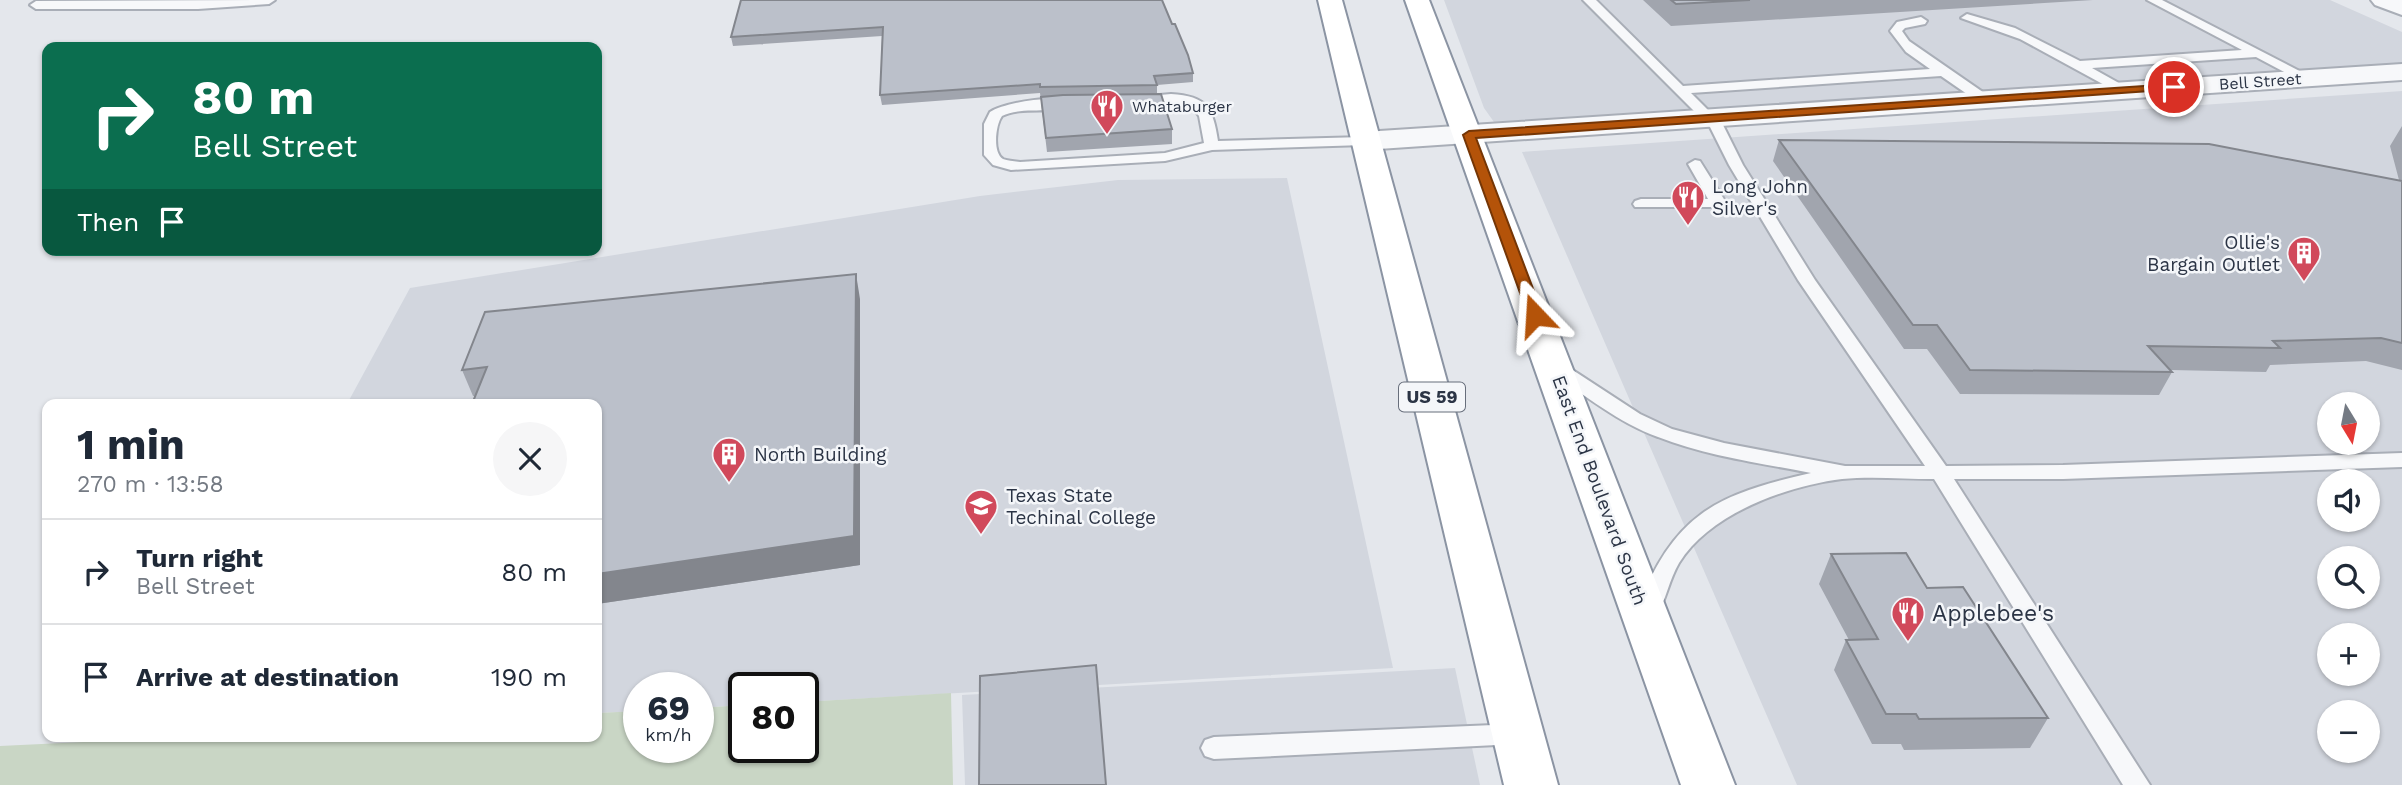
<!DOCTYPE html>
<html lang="en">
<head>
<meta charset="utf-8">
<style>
  :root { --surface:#fff; --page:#f6f6f7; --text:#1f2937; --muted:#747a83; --line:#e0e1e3 }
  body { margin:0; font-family:"Work Sans",sans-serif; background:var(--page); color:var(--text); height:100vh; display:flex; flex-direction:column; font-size:26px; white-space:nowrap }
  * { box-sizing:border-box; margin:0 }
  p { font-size:23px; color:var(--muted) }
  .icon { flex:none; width:38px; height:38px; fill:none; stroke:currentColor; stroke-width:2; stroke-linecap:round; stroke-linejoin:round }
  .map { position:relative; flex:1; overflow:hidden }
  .details { position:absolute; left:42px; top:399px; width:560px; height:343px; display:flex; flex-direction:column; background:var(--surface); border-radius:14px; box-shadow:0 2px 5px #0004 }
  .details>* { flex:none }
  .hud { position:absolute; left:42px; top:42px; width:560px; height:214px; border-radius:14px; box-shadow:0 2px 5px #0004; background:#0b6e4f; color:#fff; overflow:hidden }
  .needle { width:46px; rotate:170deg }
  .buttons { position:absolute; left:2317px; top:392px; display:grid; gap:14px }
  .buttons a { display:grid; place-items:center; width:63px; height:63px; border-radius:50%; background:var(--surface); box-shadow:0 2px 5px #0004; font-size:35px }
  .speed { position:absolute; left:623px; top:672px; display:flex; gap:14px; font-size:35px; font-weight:700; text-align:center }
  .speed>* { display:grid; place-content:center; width:91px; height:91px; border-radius:50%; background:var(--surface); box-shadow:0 2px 5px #0004; line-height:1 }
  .speed small { font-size:18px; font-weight:400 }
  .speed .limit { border:4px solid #111; border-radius:10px; background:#fff; color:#111 }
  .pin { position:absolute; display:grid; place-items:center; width:60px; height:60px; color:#fff; margin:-30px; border:4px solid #fff; border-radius:50%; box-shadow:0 2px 7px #0007 }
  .me { position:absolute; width:77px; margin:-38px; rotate:340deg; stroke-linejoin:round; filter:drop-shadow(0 0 5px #0008) }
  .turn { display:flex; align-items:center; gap:24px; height:147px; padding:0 35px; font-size:32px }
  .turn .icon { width:91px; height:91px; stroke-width:2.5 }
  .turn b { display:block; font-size:49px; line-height:60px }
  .then { display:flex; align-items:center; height:66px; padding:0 35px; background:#0003; gap:14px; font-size:26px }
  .round { display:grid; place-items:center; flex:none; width:74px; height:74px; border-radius:37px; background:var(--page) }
  .head { display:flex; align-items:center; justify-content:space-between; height:119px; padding:0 35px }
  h1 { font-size:42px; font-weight:700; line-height:52px }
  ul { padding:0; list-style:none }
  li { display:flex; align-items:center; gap:21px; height:105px; padding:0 35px; border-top:2px solid var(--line) }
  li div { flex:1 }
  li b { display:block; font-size:26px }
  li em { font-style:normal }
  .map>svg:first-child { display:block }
  .built { fill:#d2d6de; fill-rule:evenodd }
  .green { fill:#c9d6c5 }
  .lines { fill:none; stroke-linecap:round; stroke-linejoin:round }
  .service-casing { stroke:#a9aeb7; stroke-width:4 }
  .minor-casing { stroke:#a9aeb7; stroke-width:4 }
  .trunk-casing { stroke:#8b94a3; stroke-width:4 }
  .service { fill:#f7f8fa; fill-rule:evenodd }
  .minor { fill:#f7f8fa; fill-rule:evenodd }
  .trunk { fill:#fff; fill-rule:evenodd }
  .wall { fill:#a1a5ae }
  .shaded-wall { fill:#83868d }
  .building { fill:#bbc0ca; stroke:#83868d; stroke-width:2 }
  .route { fill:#b45309; stroke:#753606; stroke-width:2 }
  .labels { text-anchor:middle; stroke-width:5; stroke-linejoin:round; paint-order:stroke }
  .far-street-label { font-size:16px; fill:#2b3445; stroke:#f4f6f9 }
  .far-poi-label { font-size:16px; fill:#2b3445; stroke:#f4f6f9; text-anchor:start }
  .shield { fill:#f4f6f9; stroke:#676e7b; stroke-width:2 }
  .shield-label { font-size:18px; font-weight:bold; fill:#2b3445 }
  .poi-label { font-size:19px; fill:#2b3445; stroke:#f4f6f9; text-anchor:start }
  .street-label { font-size:19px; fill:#2b3445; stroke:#f4f6f9 }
  .near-poi-label { font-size:23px; fill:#2b3445; stroke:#f4f6f9; text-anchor:start }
</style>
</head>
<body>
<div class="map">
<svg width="2402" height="785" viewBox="0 0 2402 785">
  <rect width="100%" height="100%" fill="#e4e7ec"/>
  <path class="built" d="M1444 0H2330L2402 32V63L1494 122 1484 108Z
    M2402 91V785H1797L1522 152ZM2329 404H2368V443H2329ZM2329 481H2368V520H2329ZM2329 558H2368V597H2329ZM2329 635H2368V674H2329ZM2329 712H2368V751H2329Z
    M1287 178 1393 668 803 702V688H744V705L698 708V688H639V711L597 713V404H347L410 288 980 196 1118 180Z
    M1455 668 1480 785H965L962 695Z"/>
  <path class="green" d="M951 693 953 785H0V746L187 737H597V713L639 711V747H698V708L744 705V747H803V702Z"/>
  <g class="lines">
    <defs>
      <path id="service" d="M275 0 269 4 198 9H36L30 5 36 1Z
        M1583 0H1596L1683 86 1930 69 1906 52 1890 31 1897 22 1921 17 1927 21 1925 24 1905 28 1902 31 1909 41 1990 97V103H1980L1941 76 1691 93 1723 125 1743 165 1815 280 1946 466 2063 465 2402 453V467L2063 479H1954L2150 785H2123L1934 479C1904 479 1871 476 1842 479 1787 486 1710 513 1679 563 1669 580 1666 600 1656 617L1648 620 1640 617 1636 611C1674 515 1713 495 1811 473 1760 463 1706 456 1658 437 1619 423 1585 395 1551 373L1549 369 1551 365H1565L1640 414 1672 429 1724 443 1845 466H1925L1798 280 1729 165 1710 127Z
        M2147 0H2162L2313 78 2311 81H2301L2256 57 2092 68 2126 87 2128 90 2121 94 2020 39 1961 18 1967 14 2015 28 2080 61 2242 50Z
        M1171 94C1207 96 1213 108 1218 141L1364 137 1371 141 1364 145 1212 150 1165 161 1011 170 993 165 984 155V124L990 112C1005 102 1061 93 1075 104 1061 116 1022 105 1002 116 996 124 992 152 1003 159 1008 161 1015 161 1020 162L1165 153 1204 143 1199 116 1192 106C1174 99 1142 110 1130 101L1137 97Z
        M1695 160 1700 161 1727 204 1725 207H1635L1633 204 1635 201 1641 199H1708L1688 164Z
        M1517 724 1526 727 1530 734 1526 741 1517 744 1214 759 1205 756 1201 748 1205 740 1214 737Z"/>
      <path id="minor" d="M2371 0H2402V15L2375 5Z
        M2402 64V80L1364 150 1354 147 1350 141 1354 135 1364 132Z"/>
      <path id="trunk" d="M1318 0H1342L1558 785H1504Z
        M1405 0H1429L1735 785H1681Z"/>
    </defs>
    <use href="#service" class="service-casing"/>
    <use href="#minor" class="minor-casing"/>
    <use href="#trunk" class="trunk-casing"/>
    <use href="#service" class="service"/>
    <use href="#minor" class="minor"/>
    <use href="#trunk" class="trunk"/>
  </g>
  <path class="wall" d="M741 0 1193 73V82L1157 85V94L1172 129V144L1047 152 1040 93 882 105 880 95 882 36 733 46 731 37Z
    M1643 0H2093L1671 26Z
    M2402 126V370L2366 361 2270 365 2266 372 2171 370 2172 372 2159 395 1960 394 1927 349H1904L1773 161 1779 140 2399 180 2390 146Z
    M860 299V565L597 604V404L473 396 462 370Z
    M1831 554 1927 588 2048 718 2030 748 1904 750 1901 744H1872L1834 670 1846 640H1849L1819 584Z"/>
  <path class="shaded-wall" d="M856 274 860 299V565L597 604V574Z"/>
  <path class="building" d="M741 0H1162L1172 24H1175L1188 55 1193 73 1154 76 1157 85 1040 87V84L880 95 883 27 731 37Z
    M1671 0H1750L1676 4Z
    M1161 94 1172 129 1046 138 1041 97 1063 95Z
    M1779 140 2209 144 2402 181V343L2381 338 2273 341 2280 348 2148 346 2172 372 1970 370 1937 325H1913Z
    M856 274 854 536 597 574V404H472L487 367 462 370 485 312Z
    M1906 553 1927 588 1963 587 2048 718 1919 719 1916 714H1886L1846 640 1878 639 1831 554Z
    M1096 665 1106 785H979L980 676Z"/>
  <path class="route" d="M2174 84 2178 85V89L1476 138 1543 315 1535 319 1528 315 1463 135 1469 131Z"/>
  <defs>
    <symbol id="restaurant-pin" viewBox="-11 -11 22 30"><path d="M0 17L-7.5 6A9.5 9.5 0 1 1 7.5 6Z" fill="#d1495b" stroke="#f4f6f9"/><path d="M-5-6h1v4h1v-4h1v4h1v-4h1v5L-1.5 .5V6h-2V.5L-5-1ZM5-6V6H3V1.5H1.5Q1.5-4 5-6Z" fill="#fff"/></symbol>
    <symbol id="building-pin" viewBox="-11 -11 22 30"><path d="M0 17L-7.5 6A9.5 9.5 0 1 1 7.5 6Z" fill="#d1495b" stroke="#f4f6f9"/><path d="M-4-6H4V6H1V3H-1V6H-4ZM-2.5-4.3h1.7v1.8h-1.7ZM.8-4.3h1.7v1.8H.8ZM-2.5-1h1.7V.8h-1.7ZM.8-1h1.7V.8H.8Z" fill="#fff"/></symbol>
    <symbol id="university-pin" viewBox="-11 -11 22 30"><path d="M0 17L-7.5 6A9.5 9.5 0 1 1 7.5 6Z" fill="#d1495b" stroke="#f4f6f9"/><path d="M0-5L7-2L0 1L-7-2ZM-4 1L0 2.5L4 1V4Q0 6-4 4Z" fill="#fff"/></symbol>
  </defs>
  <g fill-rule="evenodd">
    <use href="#restaurant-pin" x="1088" y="87" width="38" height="52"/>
    <use href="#restaurant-pin" x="1669" y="178" width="38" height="52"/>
    <use href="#building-pin" x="2285" y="234" width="38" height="52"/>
    <use href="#building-pin" x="710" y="435" width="38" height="52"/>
    <use href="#university-pin" x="962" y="487" width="38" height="52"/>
    <use href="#restaurant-pin" x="1889" y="594" width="38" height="52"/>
  </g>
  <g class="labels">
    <g class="far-street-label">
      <text transform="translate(2260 81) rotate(-4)" y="6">Bell Street</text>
    </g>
    <g class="far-poi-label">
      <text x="1132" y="112">Whataburger</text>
    </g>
    <rect class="shield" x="1399" y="382.5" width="66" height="29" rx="5"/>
    <g class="shield-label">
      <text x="1432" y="403">US 59</text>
    </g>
    <g class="poi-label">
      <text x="1712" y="193">Long John<tspan x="1712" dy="22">Silver's</tspan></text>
      <text x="2280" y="249" text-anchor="end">Ollie's<tspan x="2280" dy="22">Bargain Outlet</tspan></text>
      <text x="754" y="461">North Building</text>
      <text x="1006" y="502">Texas State<tspan x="1006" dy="22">Techinal College</tspan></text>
    </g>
    <g class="street-label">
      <text transform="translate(1600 490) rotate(70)" y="7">East End Boulevard South</text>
    </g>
    <g class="near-poi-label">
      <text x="1932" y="621">Applebee's</text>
    </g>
  </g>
</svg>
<div class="buttons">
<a><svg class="needle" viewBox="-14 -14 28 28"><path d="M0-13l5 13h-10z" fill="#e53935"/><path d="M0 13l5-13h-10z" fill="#747a83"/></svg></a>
<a><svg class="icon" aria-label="sound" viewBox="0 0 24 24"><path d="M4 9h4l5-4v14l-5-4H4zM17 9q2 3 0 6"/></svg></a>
<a><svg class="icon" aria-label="search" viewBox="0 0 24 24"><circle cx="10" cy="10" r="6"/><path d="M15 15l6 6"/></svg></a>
<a>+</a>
<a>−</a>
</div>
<div class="speed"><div>69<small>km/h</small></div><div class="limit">80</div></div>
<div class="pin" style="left:2174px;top:87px;background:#d93025"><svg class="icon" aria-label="arrive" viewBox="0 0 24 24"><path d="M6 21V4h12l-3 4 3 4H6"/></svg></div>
<svg class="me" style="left:1535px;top:315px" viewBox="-20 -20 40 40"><path d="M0-17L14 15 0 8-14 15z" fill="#b45309" stroke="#fff" stroke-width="4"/></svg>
<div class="hud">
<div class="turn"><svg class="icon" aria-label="right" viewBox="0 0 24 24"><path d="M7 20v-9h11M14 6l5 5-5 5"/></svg><div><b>80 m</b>Bell Street</div></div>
<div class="then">Then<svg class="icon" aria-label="arrive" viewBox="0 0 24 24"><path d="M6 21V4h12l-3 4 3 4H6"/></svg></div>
</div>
<section class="details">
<div class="head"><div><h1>1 min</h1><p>270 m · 13:58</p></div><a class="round"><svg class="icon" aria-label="close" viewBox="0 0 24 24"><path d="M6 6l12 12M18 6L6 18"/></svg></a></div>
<ul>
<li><svg class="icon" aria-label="right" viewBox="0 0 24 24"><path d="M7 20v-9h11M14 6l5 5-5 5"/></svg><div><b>Turn right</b><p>Bell Street</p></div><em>80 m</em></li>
<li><svg class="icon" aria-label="arrive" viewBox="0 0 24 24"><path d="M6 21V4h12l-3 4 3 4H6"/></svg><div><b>Arrive at destination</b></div><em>190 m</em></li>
</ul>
</section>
</div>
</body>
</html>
